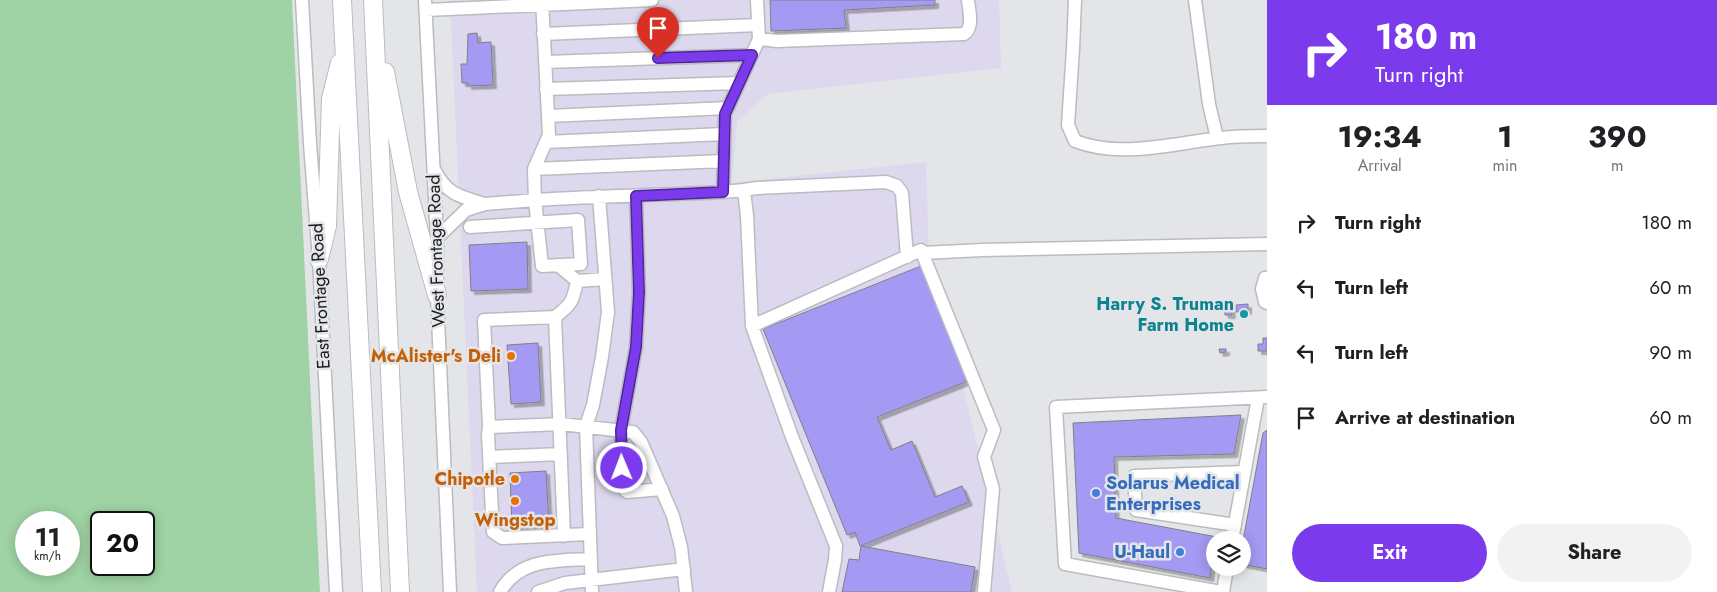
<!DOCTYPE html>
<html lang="en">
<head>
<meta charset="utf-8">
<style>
  :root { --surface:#fff; --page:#f2f2f2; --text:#202124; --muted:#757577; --accent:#7c3aed }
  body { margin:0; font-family:Jost,sans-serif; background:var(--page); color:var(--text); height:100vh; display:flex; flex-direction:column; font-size:19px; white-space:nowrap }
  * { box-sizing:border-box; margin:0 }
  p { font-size:16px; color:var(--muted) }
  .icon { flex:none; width:28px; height:28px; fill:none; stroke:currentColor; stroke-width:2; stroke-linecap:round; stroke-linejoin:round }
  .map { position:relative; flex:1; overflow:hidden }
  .side { display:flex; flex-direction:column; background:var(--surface); width:450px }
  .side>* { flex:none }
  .guide { background:#7c3aed; color:#fff; overflow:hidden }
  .controls { position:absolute; left:1206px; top:531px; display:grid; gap:10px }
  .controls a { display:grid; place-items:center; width:45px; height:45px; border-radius:50%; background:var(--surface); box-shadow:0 2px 12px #0003; font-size:25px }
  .speed { position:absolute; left:15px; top:511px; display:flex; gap:10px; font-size:25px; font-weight:700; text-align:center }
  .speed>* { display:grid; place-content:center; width:65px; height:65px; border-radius:50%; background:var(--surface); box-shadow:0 2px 12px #0003; line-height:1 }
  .speed small { font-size:12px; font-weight:400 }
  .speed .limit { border:2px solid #111; border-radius:8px; background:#fff; color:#111 }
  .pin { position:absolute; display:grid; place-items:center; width:42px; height:42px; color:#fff; margin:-51px -21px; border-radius:50% 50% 50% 0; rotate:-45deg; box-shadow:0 0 5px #0007 }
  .pin .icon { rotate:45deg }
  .me { position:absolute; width:55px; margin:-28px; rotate:359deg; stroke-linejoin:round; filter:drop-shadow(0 0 4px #0008) }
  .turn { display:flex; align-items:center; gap:18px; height:105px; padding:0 25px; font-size:22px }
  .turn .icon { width:65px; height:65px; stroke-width:2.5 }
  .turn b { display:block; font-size:35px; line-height:42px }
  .eta { display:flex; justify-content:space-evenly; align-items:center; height:85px; text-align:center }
  .eta b { font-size:30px; font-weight:700; line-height:35px }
  .button { display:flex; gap:10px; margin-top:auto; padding:10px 25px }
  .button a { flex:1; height:58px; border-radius:30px; background:var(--accent); color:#fff; font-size:20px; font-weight:700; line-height:58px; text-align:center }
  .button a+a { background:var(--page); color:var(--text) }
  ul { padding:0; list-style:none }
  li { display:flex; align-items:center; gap:15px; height:65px; padding:0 25px }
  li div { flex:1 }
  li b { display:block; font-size:19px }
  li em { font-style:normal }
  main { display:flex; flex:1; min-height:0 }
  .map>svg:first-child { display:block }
  .commercial { fill:#ddd8ee }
  .green { fill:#9fd2a4; fill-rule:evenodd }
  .building { fill:#a499f3; stroke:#808083; filter:url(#shadow) }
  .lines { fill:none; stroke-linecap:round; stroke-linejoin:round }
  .minor-casing { stroke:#bbbcbf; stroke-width:15 }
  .highway-casing { stroke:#bbbcbf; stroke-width:20 }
  .minor { stroke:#fff; stroke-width:12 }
  .highway { stroke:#fff; stroke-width:18 }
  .route-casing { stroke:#51269a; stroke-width:12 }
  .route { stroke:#7c3aed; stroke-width:9 }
  .culture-dot { fill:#0f9aa8; stroke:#e4e5e8; stroke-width:2 }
  .food-dot { fill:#e8710a; stroke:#e4e5e8; stroke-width:2 }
  .shop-dot { fill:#3f7fe0; stroke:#e4e5e8; stroke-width:2 }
  .labels { text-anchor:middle; stroke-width:5; stroke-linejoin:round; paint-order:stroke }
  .street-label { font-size:18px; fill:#1b1c1d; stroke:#e4e5e8 }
  .culture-label { font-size:18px; font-weight:bold; fill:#0d838f; stroke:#e4e5e8; text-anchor:end }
  .food-label { font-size:18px; font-weight:bold; fill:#c56008; stroke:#e4e5e8; text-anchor:end }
  .shop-label { font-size:18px; font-weight:bold; fill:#366cbe; stroke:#e4e5e8; text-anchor:start }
</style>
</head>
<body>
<main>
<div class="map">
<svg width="1267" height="592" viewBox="0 0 1267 592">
  <defs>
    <filter id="shadow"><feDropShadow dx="3.5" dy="3.5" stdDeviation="0" flood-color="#0004"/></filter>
  </defs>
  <rect width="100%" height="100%" fill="#e4e5e8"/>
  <path class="commercial" d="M450 0H999L1001 68 768 94 737 121 732 183 926 162 929 258 937 277 1012 592H477Z"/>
  <path class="green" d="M0 0H292L320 592H0ZM69 522V565H26V522ZM144 522V565H101V522Z"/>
  <path class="building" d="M770 0H935V5L844 10 846 28 771 31Z
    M477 33 478 43 491 42 493 85 468 86V83H462L461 64H467L468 34Z
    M527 242 528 289 471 291 469 245Z
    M921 266 968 381 877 417 891 450 912 441 935 497 962 486 969 502 860 546 855 532 847 535 763 329Z
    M1231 303 1232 315H1225L1224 304Z
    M1248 304V311L1236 312V305Z
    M1263 338H1267V351H1258V344H1263Z
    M538 343 541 402 511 404 507 345Z
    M1219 349H1226V352L1220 353Z
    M1241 415 1234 454 1114 457 1116 518 1217 537 1215 540 1210 578 1079 553 1073 423Z
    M1267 430V569L1242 564V546L1263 433Z
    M546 471 549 525 512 527 510 473Z
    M861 546 975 567 971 592H842L849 559 859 560Z"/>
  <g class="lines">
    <defs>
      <path id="minor" d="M302 0 310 144 319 259 336 592
        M425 0 437 238V295L450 592
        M542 0 549 135 534 169 535 200C598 196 661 195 723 192
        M757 0 759 39 725 114 723 192 744 190 747 216 752 326 792 437 836 546 835 560 829 592
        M1075 0 1073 49 1068 125 1075 141C1121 159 1174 143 1221 138 1236 136 1252 136 1267 136
        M1195 0 1209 104 1217 138
        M426 10 652 0
        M543 34 758 25
        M759 39 777 41 964 34C974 28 969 11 968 0
        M545 62 752 55
        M546 89 739 83
        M548 116 728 108
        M546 142 724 134
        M434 169C446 194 460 197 485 204
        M534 169 724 161
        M744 190 757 188 886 182 897 186 902 193 907 257
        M636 196 639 292 636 347 621 430 622 487 627 492 662 489
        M437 238 466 210 485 204 535 200 542 266 581 264 578 220 470 227
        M922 253 982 250 1267 244
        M558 265 577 281 605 279
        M1267 278H1265L1262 289 1265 302 1267 303
        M555 317C572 304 573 301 577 281
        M752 326 921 250 994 430 984 457 993 489 984 592
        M489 427 488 434 493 532 502 538 589 534
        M489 457 561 454
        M1235 525 1136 510 1134 476 1244 472
        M564 536 555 317 484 320 489 427 561 424 633 432 641 442 673 516 681 547 686 592
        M1232 540 1258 398
        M500 592C519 558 556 561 590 559
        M538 592 565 583 684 569
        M592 592 586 426 593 405 602 357 608 312 599 196
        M1221 592 1065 564 1056 407 1267 397
        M1223 592 1227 568"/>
      <path id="highway" d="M342 0 372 592
        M373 0 400 592
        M385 72 408 192 437 295
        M319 259 327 226 331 99 340 63"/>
    </defs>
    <use href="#minor" class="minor-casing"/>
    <use href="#highway" class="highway-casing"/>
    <use href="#minor" class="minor"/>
    <use href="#highway" class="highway"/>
  </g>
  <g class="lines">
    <defs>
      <path id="route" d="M622 468 621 430 636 347 639 292 636 196 723 192 725 114 752 55 658 58"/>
    </defs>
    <use href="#route" class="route-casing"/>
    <use href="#route" class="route"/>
  </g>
  <circle class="culture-dot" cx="1244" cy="314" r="5"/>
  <g class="food-dot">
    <circle cx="511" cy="356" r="5"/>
    <circle cx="515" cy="479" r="5"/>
    <circle cx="515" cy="501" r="5"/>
  </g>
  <g class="shop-dot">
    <circle cx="1096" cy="493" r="5"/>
    <circle cx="1180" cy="552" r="5"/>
  </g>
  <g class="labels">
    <g class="street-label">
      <text transform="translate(436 251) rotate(-92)" y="6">West Frontage Road</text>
      <text transform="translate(320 296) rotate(-93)" y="6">East Frontage Road</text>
    </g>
    <g class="culture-label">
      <text x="1234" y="310">Harry S. Truman<tspan x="1234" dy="21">Farm Home</tspan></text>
    </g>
    <g class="food-label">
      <text x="501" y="362">McAlister's Deli</text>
      <text x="505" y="485">Chipotle</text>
      <text x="515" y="526" text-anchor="middle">Wingstop</text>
    </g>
    <g class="shop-label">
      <text x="1106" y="489">Solarus Medical<tspan x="1106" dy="21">Enterprises</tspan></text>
      <text x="1170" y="558" text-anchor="end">U-Haul</text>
    </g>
  </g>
</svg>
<div class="controls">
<a><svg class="icon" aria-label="layers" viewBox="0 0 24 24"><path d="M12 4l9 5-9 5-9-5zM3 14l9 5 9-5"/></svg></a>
</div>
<div class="speed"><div>11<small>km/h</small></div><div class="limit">20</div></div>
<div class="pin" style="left:658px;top:58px;background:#d93025"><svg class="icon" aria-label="arrive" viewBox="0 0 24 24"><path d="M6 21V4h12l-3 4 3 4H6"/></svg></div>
<svg class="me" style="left:622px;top:468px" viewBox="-20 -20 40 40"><circle r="17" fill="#7c3aed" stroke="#fff" stroke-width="3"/><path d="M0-11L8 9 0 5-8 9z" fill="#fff"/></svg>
</div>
<section class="side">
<div class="guide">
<div class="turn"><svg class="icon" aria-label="right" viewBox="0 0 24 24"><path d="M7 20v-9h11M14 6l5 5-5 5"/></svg><div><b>180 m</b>Turn right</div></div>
</div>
<div class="eta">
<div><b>19:34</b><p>Arrival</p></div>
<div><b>1</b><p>min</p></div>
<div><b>390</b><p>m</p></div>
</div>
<ul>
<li><svg class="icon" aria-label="right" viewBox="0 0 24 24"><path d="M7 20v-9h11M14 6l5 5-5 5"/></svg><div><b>Turn right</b></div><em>180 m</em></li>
<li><svg class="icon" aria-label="left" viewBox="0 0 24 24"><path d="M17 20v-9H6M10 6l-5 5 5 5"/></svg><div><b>Turn left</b></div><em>60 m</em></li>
<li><svg class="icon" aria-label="left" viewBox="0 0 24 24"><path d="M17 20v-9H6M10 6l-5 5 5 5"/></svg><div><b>Turn left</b></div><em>90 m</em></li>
<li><svg class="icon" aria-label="arrive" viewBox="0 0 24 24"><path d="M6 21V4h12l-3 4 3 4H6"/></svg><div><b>Arrive at destination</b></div><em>60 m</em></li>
</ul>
<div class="button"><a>Exit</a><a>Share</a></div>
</section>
</main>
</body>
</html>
